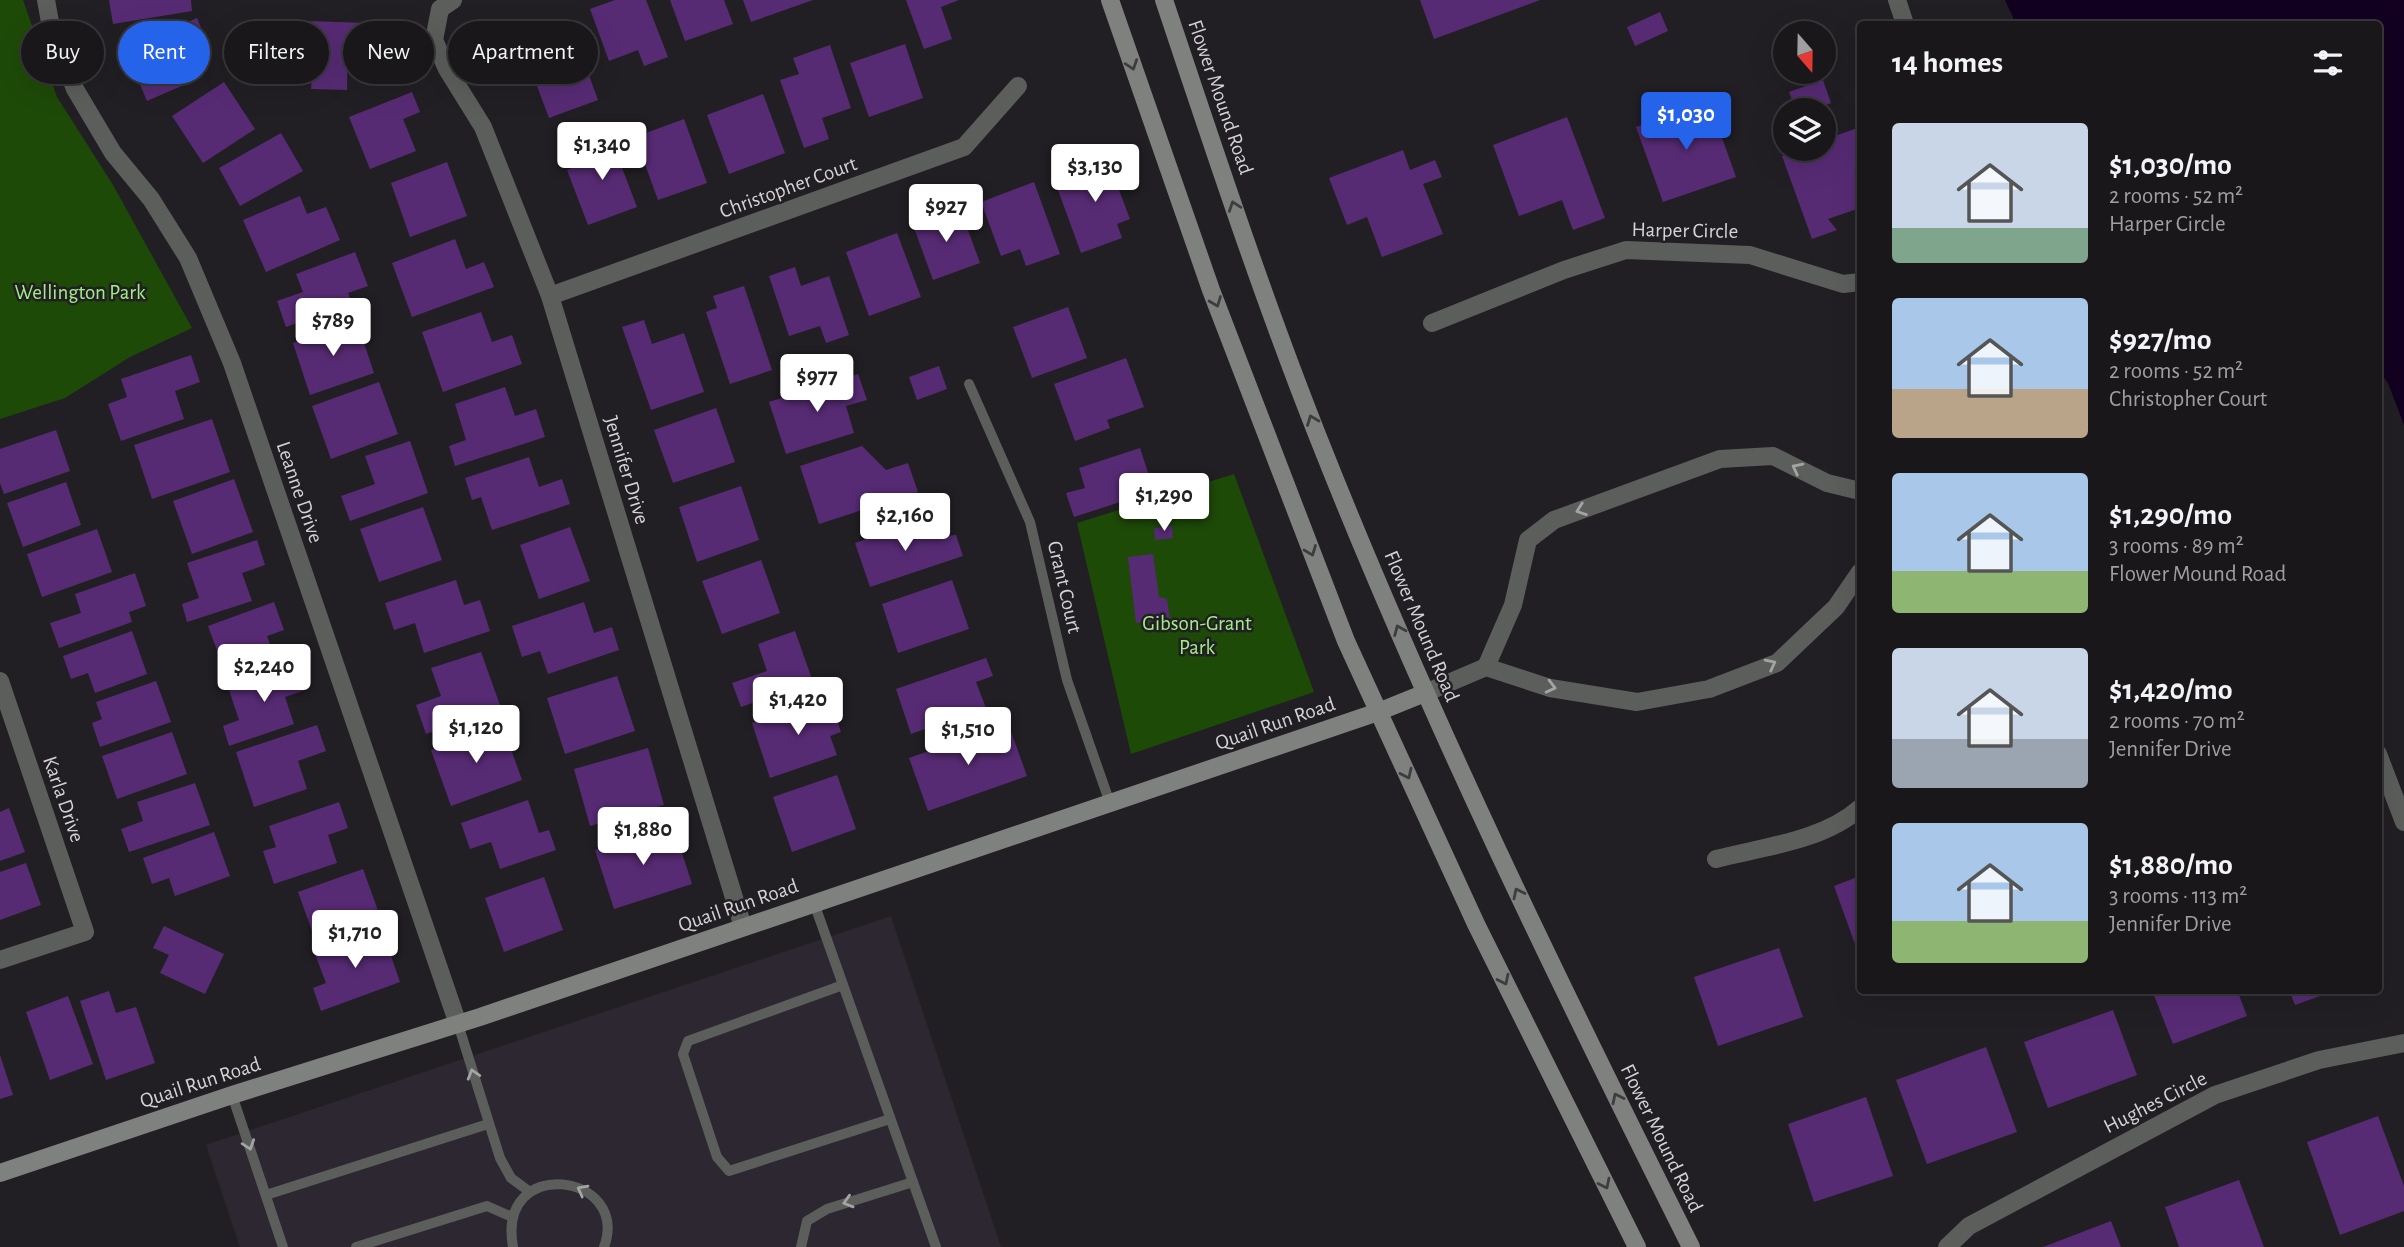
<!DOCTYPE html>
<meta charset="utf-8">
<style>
body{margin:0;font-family:"Alegreya Sans",sans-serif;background:#222023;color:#f1f3f6;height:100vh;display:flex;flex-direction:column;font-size:26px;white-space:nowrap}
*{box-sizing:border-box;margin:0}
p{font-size:23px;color:#9f9fa2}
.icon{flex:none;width:38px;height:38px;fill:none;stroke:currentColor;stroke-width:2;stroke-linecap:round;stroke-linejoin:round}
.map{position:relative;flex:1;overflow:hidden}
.details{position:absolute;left:1857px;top:21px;width:525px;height:973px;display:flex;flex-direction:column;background:#19171a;border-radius:7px;box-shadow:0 7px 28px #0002,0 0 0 2px #373639}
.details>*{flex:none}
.hud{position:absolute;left:21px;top:21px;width:665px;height:63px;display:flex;gap:14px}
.needle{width:46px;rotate:160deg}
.buttons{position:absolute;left:1773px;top:21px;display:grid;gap:14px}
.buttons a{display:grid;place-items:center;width:63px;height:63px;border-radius:50%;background:#19171a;box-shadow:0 7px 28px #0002,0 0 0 2px #373639;font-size:35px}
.price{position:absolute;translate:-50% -60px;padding:0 16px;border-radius:7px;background:#fff;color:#222;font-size:23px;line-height:46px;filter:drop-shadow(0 2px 4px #0008)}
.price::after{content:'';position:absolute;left:50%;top:42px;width:21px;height:16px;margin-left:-10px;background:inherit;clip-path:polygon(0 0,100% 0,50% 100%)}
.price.on{background:#2563eb;color:#fff}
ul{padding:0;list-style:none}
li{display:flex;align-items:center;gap:21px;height:175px;padding:0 35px}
li span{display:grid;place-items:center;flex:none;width:196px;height:140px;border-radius:7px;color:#555}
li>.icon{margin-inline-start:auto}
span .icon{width:84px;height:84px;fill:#fffc;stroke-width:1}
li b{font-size:30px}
h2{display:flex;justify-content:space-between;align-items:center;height:84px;padding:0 35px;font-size:30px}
.pill{padding:0 24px;border-radius:32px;background:#19171a;box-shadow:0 7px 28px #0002,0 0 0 2px #373639;font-size:24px;line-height:63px}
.pill.on{background:#2563eb;color:#fff}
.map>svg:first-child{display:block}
.built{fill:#2d2731}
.green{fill:#1e4a08}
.water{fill:#130021}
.building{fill:#572b74}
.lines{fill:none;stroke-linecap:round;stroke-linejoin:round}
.lane{stroke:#5c5e5c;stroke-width:10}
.street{stroke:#5c5e5c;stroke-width:18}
.secondary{stroke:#7f817e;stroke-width:18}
.oneway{stroke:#3d3c3e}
.oneway2{stroke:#a4a4a5}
.labels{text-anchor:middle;stroke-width:5;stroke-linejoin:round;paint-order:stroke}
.street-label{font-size:21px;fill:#d4d2d5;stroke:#211f23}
.park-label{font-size:21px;fill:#a1ec85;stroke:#211f23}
</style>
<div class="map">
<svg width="2404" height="1247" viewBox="0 0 2404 1247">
<rect width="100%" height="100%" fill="#211f23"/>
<!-- built -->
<path class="built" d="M 891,916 L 1001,1247 L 240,1247 L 206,1145 Z"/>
<!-- green -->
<g class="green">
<path d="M 0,0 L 23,0 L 57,97 L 113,185 L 192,328 L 130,357 L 65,398 L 0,419 Z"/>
<path d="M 1234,474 L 1314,692 L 1131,754 L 1077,523 Z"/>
</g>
<!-- water -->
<path class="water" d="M 2005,0 L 2404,0 L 2404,425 L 2388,383 L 2378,370 L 2378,24 L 2016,24 Z"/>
<!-- building -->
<g class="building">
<path d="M 109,0 L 191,0 L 192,11 L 113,24 Z"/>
<path d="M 615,0 L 646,0 L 668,57 L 644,66 L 638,50 L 609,61 L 590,9 Z"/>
<path d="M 670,0 L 724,0 L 733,24 L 685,41 Z"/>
<path d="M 743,0 L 813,0 L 751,22 Z"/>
<path d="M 906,0 L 959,0 L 941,7 L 952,39 L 924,49 Z"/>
<path d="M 1420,0 L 1540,0 L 1434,39 Z"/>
<path d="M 1660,12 L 1668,31 L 1635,46 L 1627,27 Z"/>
<path d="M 197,18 L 207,42 L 188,49 L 200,78 L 147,101 L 125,49 Z"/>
<path d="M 306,21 L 369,23 L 368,48 L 348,47 L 347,90 L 311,89 L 312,77 L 285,76 L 285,52 L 305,53 Z"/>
<path d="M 541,25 L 549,47 L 575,37 L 598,100 L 549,118 L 517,33 Z"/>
<path d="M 905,44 L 923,98 L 869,117 L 850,63 Z"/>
<path d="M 830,45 L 851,108 L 822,118 L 829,139 L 804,148 L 780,80 L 799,74 L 793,58 Z"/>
<path d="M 1823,80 L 1831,103 L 1811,110 L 1796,110 L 1789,92 Z"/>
<path d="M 224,82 L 255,129 L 203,163 L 172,116 Z"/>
<path d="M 412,92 L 420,112 L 403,119 L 416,151 L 370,169 L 349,117 Z"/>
<path d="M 763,94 L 785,153 L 729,174 L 707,115 Z"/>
<path d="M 1709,101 L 1736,177 L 1663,202 L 1636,127 Z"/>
<path d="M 1567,117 L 1605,218 L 1573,230 L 1562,200 L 1519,216 L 1493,145 Z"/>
<path d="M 684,119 L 707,183 L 658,200 L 635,137 Z"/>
<path d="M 1860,127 L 1860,208 L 1828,219 L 1837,230 L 1812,239 L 1782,156 L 1801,149 L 1824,149 L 1824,140 Z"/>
<path d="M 281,133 L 303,171 L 240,206 L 219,168 Z"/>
<path d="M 609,134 L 637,207 L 588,225 L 567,170 L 590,161 L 583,143 Z"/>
<path d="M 1104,150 L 1130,219 L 1117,224 L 1122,238 L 1081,253 L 1058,190 L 1086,180 L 1078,159 Z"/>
<path d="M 1403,150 L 1410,170 L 1435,160 L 1442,177 L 1423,184 L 1443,234 L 1382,257 L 1367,217 L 1347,225 L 1329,178 Z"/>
<path d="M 447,162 L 467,216 L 410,237 L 391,183 Z"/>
<path d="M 1034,182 L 1060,254 L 1026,266 L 1020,249 L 1001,256 L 981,202 Z"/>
<path d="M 300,196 L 307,214 L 326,207 L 340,240 L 266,272 L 243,220 Z"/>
<path d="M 960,208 L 980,263 L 933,280 L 913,225 Z"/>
<path d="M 897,233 L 921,297 L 869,316 L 846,252 Z"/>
<path d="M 455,239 L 466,269 L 484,262 L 494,287 L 412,317 L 392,263 Z"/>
<path d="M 355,252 L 368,286 L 348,293 L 352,303 L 286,327 L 277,301 L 303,292 L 296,274 Z"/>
<path d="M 795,267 L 801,286 L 829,276 L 849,335 L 826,343 L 820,326 L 789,336 L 769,276 Z"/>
<path d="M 744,286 L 772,370 L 730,384 L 706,312 L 717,308 L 713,296 Z"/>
<path d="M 1068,307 L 1087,358 L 1032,378 L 1013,327 Z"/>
<path d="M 481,312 L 492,342 L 512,335 L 522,364 L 443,392 L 422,332 Z"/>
<path d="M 644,320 L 652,344 L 684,333 L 704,392 L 651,410 L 622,327 Z"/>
<path d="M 357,322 L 374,373 L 310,395 L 293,343 Z"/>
<path d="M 191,355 L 200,382 L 175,391 L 184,419 L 121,441 L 108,404 L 127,397 L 121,379 Z"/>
<path d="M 1126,358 L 1144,407 L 1107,420 L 1110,428 L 1075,441 L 1054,384 Z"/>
<path d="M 939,366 L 947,389 L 917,400 L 909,377 Z"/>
<path d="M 858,374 L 867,400 L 846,406 L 854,433 L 786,454 L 769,402 Z"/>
<path d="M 379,382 L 398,434 L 331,459 L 312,406 Z"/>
<path d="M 505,387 L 515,416 L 536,409 L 545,437 L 455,466 L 449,446 L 466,440 L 455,404 Z"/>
<path d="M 716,408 L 735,462 L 673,483 L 654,430 Z"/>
<path d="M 212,419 L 230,472 L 152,499 L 134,445 Z"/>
<path d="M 56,430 L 70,471 L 4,494 L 0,483 L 0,449 Z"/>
<path d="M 410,441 L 428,493 L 350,521 L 341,496 L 375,484 L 365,456 Z"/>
<path d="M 862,446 L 886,470 L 908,463 L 918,492 L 819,524 L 800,466 Z"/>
<path d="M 1140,448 L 1154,491 L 1074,517 L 1066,493 L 1085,488 L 1079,468 Z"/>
<path d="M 529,457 L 539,487 L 562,479 L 570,504 L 492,530 L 481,497 L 472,500 L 465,478 Z"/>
<path d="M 234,479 L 253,532 L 192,554 L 173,501 Z"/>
<path d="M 66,482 L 81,525 L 23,547 L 7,503 Z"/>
<path d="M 741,486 L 759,540 L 697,562 L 679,507 Z"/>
<path d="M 423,507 L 442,560 L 379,582 L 360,529 Z"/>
<path d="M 922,520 L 928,538 L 956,535 L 963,556 L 870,587 L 855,543 Z"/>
<path d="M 1172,526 L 1173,538 L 1155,540 L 1154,528 Z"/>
<path d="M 570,527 L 590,581 L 539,599 L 520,545 Z"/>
<path d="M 97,529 L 112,572 L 42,597 L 27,554 Z"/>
<path d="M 257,540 L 265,565 L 242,573 L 252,601 L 187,622 L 182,604 L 199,598 L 187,563 Z"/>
<path d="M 1153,554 L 1159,597 L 1167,599 L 1170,619 L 1136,623 L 1128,557 Z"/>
<path d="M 761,560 L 780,613 L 722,634 L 702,581 Z"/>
<path d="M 135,573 L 146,606 L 129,612 L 132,622 L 59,648 L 50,623 L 81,613 L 75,594 Z"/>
<path d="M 456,580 L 464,605 L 480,600 L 490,631 L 424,653 L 415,623 L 394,630 L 385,603 Z"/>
<path d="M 952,580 L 969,629 L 898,653 L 882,604 Z"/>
<path d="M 274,602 L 284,630 L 267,636 L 276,660 L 227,677 L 208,626 Z"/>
<path d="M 584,602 L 594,633 L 612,627 L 619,650 L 548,674 L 540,651 L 522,657 L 512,626 Z"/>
<path d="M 132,631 L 147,674 L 95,693 L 88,673 L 71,679 L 63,656 Z"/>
<path d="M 795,631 L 813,682 L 741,707 L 732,683 L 767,671 L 758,644 Z"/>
<path d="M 481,652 L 501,708 L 426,734 L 416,705 L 441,696 L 431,668 Z"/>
<path d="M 986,658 L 993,676 L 976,682 L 986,708 L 911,734 L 896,689 Z"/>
<path d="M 299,663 L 308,689 L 285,697 L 294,724 L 229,746 L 223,726 L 239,720 L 228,687 Z"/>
<path d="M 617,676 L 635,731 L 565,754 L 547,698 Z"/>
<path d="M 156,681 L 171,722 L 100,747 L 92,723 L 102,719 L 96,702 Z"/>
<path d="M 829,697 L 841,732 L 830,736 L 837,755 L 770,778 L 752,723 Z"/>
<path d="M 1008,723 L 1027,776 L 928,811 L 909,758 Z"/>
<path d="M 502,724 L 522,780 L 451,806 L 431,750 Z"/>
<path d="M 317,725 L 326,751 L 298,761 L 307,789 L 254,807 L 236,752 Z"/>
<path d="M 172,732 L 187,774 L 117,799 L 102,756 Z"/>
<path d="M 648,748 L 664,805 L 590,826 L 574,769 Z"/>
<path d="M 837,775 L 856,829 L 792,852 L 773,797 Z"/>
<path d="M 195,783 L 210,825 L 129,852 L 121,829 L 143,821 L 137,802 Z"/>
<path d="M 528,800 L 539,833 L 549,830 L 556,850 L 500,869 L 491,842 L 470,849 L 461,823 Z"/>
<path d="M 339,802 L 348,828 L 328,835 L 337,863 L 274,884 L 263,851 L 276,847 L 269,826 Z"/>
<path d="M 9,808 L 25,852 L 0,861 L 0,812 Z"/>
<path d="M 673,825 L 692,884 L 614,909 L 595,850 Z"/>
<path d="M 214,832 L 230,876 L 175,896 L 169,878 L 152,884 L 143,858 Z"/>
<path d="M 26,863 L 41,905 L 0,920 L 0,872 Z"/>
<path d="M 363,869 L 381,919 L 316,942 L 298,892 Z"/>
<path d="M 1860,876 L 1860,958 L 1834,886 Z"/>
<path d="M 544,877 L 563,930 L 504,952 L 485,898 Z"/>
<path d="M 164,926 L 224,954 L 205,994 L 160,973 L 169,955 L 153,948 Z"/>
<path d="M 382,930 L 400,982 L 321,1011 L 313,988 L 326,983 L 315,954 Z"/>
<path d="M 1779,948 L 1803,1017 L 1718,1046 L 1694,977 Z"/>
<path d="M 2152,990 L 2237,990 L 2247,1016 L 2173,1044 Z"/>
<path d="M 2289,990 L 2333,990 L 2334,991 L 2295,1005 Z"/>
<path d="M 109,991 L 116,1013 L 136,1007 L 155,1063 L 106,1080 L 80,1001 Z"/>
<path d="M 68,996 L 93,1064 L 50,1080 L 26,1012 Z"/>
<path d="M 2113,1010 L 2137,1075 L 2048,1108 L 2024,1042 Z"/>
<path d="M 1986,1047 L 2017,1132 L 1927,1164 L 1896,1080 Z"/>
<path d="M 0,1055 L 13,1095 L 0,1099 Z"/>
<path d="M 1866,1097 L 1893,1176 L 1814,1202 L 1788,1124 Z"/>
<path d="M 2378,1116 L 2404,1186 L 2404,1211 L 2340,1235 L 2307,1142 Z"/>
<path d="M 2239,1180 L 2264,1247 L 2179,1247 L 2165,1207 Z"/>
<path d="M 2111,1221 L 2121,1247 L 2043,1247 Z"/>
</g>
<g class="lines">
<!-- lane -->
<g class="lane">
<path d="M 969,384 L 1030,522 L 1067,680 L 1110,803"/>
<path d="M 814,903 L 936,1247"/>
<path d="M 843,985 L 688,1041 L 683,1054 L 717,1157 L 729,1171 L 890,1119"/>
<path d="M 458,1024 L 500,1158 L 511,1178 L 530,1192"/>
<path d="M 232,1095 L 283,1247"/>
<path d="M 266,1195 L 488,1124"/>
<path d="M 356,1247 L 487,1206 L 512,1217"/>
<path d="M 513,1247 C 496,1154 631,1173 604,1247"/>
<path d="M 801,1247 L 807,1221 L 827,1209 L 913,1182"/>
</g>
<!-- street -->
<g class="street">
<path d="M 46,0 L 50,22 L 75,89 L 113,153 L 151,199 L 188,258 L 232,363 L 458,1024"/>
<path d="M 453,0 L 440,9 L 434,40 L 447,69 L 483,127 L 550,296 L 743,927"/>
<path d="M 1897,0 L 1905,24"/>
<path d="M 550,296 L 964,147 L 1018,86"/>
<path d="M 1432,323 L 1564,270 L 1626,250 L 1750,255 L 1843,284 L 1860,282"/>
<path d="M 1486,667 L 1513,605 L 1528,540 L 1554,520 L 1720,459 L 1773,456 L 1827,483 L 1860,491"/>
<path d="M 0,681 L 85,932 L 0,960"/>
<path d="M 1425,693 L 1486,667 L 1550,688 L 1637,702 L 1709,689 L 1777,663 L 1836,607 L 1860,572"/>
<path d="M 2378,754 L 2404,822"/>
<path d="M 1716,859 C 1763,847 1823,841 1860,808"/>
<path d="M 1947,1247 L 1969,1226 L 2215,1095 L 2319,1060 L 2404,1043"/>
</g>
<!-- secondary -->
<g class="secondary">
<path d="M 1110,0 L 1211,290 L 1346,641 L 1476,924 L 1637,1247"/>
<path d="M 1164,0 C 1213,146 1261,293 1318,437 C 1427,713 1558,981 1691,1247"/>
<path d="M 0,1173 L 232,1095 L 480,1017 L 1378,712 L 1425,693"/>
</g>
</g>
<!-- one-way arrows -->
<defs><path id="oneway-chevron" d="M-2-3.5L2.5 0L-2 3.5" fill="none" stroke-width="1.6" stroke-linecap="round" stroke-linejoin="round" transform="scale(1.75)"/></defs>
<g class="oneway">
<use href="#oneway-chevron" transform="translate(1132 65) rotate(71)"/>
<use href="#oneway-chevron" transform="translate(1234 206) rotate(-109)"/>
<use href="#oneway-chevron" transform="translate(1216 302) rotate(69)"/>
<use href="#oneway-chevron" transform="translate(1312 420) rotate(-111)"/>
<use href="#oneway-chevron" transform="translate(1311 551) rotate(69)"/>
<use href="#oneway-chevron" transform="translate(1399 630) rotate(-113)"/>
<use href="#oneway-chevron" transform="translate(1407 774) rotate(65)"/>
<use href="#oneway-chevron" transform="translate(1518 893) rotate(-116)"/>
<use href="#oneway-chevron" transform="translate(1504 980) rotate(64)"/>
<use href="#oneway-chevron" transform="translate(1617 1098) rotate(-116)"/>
<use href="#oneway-chevron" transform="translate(1605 1184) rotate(64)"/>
</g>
<g class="oneway2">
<use href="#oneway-chevron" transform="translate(1797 468) rotate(-153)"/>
<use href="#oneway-chevron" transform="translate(1581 510) rotate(160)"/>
<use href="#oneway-chevron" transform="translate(1771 664) rotate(-27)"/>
<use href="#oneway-chevron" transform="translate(1551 687) rotate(14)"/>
<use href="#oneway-chevron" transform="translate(473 1074) rotate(-107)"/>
<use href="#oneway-chevron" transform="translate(249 1145) rotate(71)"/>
<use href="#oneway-chevron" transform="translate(582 1190) rotate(-152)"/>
<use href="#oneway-chevron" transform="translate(848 1202) rotate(163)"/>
</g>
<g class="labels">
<!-- street labels -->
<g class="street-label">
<text transform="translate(1221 97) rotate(71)" y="7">Flower Mound Road</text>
<text transform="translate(788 187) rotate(-20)" y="7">Christopher Court</text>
<text transform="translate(1685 230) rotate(1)" y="7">Harper Circle</text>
<text transform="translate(627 470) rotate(73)" y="7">Jennifer Drive</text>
<text transform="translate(300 492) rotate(71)" y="7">Leanne Drive</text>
<text transform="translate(1065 587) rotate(77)" y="7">Grant Court</text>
<text transform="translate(1422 626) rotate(67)" y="7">Flower Mound Road</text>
<text transform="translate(1275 723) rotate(-19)" y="7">Quail Run Road</text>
<text transform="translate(64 799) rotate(71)" y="7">Karla Drive</text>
<text transform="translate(738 905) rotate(-19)" y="7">Quail Run Road</text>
<text transform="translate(200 1082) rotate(-18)" y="7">Quail Run Road</text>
<text transform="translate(2155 1102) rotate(-27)" y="7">Hughes Circle</text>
<text transform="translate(1662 1138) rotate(64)" y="7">Flower Mound Road</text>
</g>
<!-- park labels -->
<g class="park-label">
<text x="80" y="299">Wellington Park</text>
<text x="1197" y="630">Gibson-Grant<tspan x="1197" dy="24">Park</tspan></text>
</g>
</g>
</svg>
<div class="buttons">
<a><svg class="needle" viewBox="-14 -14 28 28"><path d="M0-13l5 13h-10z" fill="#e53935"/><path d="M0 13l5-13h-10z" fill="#9f9fa2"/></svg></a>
<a><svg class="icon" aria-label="layers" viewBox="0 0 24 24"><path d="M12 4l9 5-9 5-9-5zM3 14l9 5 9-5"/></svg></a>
</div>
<b class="price on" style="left:1686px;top:152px">$1,030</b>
<b class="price" style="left:602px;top:182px">$1,340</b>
<b class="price" style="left:1095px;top:204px">$3,130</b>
<b class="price" style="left:946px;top:244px">$927</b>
<b class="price" style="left:333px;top:358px">$789</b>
<b class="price" style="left:817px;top:414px">$977</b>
<b class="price" style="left:1164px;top:533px">$1,290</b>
<b class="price" style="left:905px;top:553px">$2,160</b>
<b class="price" style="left:264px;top:704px">$2,240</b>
<b class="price" style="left:798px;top:737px">$1,420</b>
<b class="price" style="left:476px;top:765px">$1,120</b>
<b class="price" style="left:968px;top:767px">$1,510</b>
<b class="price" style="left:643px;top:867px">$1,880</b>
<b class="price" style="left:355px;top:970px">$1,710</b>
<div class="hud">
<a class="pill">Buy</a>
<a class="pill on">Rent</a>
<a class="pill">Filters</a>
<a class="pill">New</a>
<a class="pill">Apartment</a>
</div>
<section class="details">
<h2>14 homes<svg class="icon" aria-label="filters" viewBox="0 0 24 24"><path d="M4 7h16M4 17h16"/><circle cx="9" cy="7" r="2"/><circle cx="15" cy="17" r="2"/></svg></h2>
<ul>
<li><span style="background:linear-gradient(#c9d6e8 75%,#7fa58c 0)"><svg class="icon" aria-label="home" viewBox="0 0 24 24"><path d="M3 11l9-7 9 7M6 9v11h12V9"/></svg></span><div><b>$1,030/mo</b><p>2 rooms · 52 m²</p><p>Harper Circle</p></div></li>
<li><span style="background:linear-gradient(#a9c7e8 65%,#b9a48a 0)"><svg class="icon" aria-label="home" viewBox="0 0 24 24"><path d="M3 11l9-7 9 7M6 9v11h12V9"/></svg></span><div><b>$927/mo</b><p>2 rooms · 52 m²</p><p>Christopher Court</p></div></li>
<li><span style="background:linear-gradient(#a9c7e8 70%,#8fb573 0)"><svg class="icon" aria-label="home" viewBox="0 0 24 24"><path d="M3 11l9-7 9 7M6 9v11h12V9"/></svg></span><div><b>$1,290/mo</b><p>3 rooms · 89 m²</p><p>Flower Mound Road</p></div></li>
<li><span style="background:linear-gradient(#c9d6e8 65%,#9aa5b1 0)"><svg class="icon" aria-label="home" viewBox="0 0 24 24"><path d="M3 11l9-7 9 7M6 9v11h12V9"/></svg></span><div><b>$1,420/mo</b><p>2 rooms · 70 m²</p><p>Jennifer Drive</p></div></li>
<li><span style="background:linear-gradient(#a9c7e8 70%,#8fb573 0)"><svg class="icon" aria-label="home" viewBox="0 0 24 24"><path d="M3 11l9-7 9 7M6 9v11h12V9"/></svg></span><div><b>$1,880/mo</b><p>3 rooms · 113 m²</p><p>Jennifer Drive</p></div></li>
</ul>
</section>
</div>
